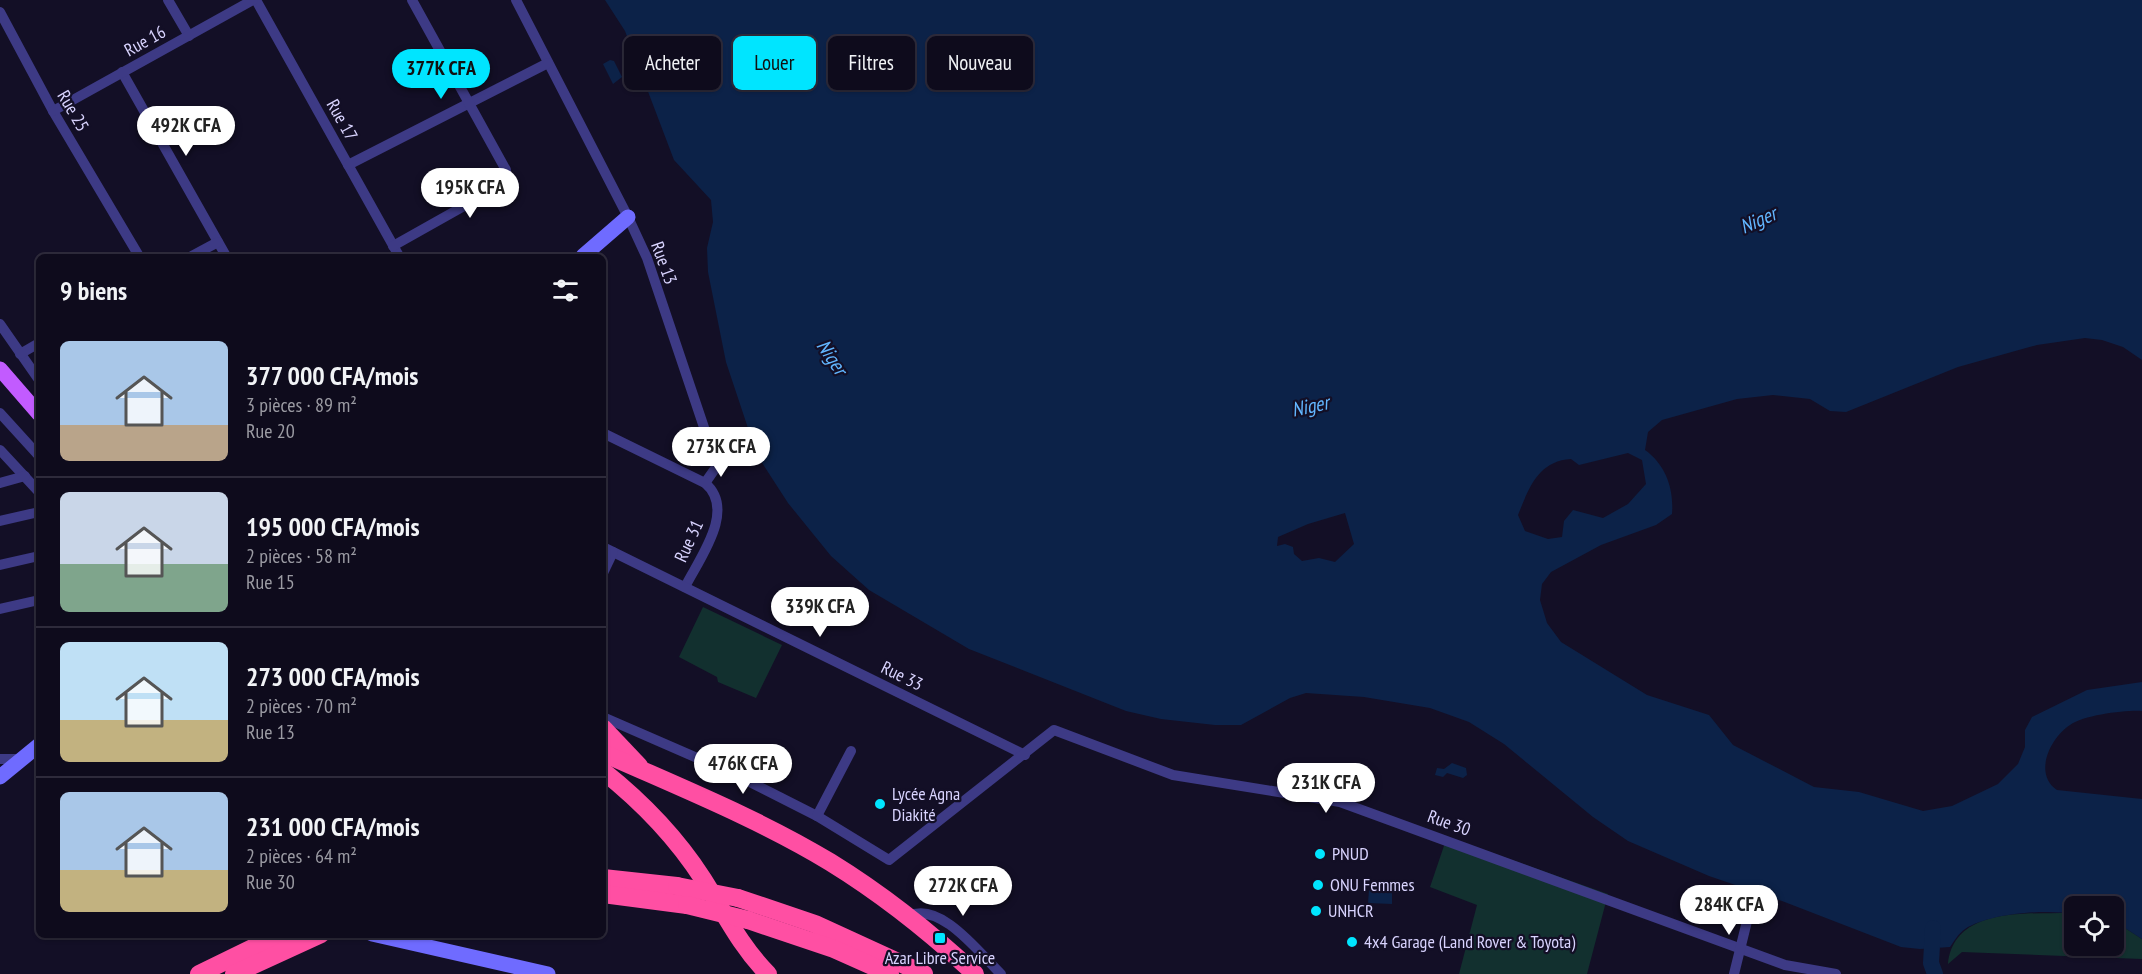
<!DOCTYPE html>
<html lang="fr">
<meta charset="utf-8">
<style>
body{margin:0;font-family:"PT Sans Narrow",sans-serif;background:#171425;color:#f1f3f6;height:100vh;display:flex;flex-direction:column;font-size:22px;white-space:nowrap}
*{box-sizing:border-box;margin:0}
p{font-size:20px;color:#9b9ba3}
.icon{flex:none;width:33px;height:33px;fill:none;stroke:currentColor;stroke-width:2;stroke-linecap:round;stroke-linejoin:round}
.map{position:relative;flex:1;overflow:hidden}
.drawer{position:absolute;left:36px;top:254px;width:570px;height:684px;display:flex;flex-direction:column;background:#0e0b1c;border-radius:9px;box-shadow:0 2px 4px #0004,0 0 0 2px #2e2b3b}
.drawer>*{flex:none}
.top-card{position:absolute;left:624px;top:36px;width:570px;height:54px;display:flex;gap:12px}
.controls{position:absolute;left:2064px;top:896px;display:grid;gap:12px}
.controls a{display:grid;place-items:center;width:60px;height:60px;border-radius:9px;background:#0e0b1c;box-shadow:0 2px 4px #0004,0 0 0 2px #2e2b3b;font-size:30px}
.price{position:absolute;translate:-50% -51px;padding:0 14px;border-radius:21px;background:#fff;color:#222;font-size:20px;line-height:39px;filter:drop-shadow(0 2px 3px #0008)}
.price::after{content:'';position:absolute;left:50%;top:36px;width:18px;height:14px;margin-left:-9px;background:inherit;clip-path:polygon(0 0,100% 0,50% 100%)}
.price.active{background:#00e5ff;color:#111}
ul{padding:0;list-style:none}
li{display:flex;align-items:center;gap:18px;height:150px;padding:0 24px}
li+li{border-top:2px solid #2e2b3b}
li span{display:grid;place-items:center;flex:none;width:168px;height:120px;border-radius:9px;color:#555}
li>.icon{margin-inline-start:auto}
span .icon{width:72px;height:72px;fill:#fffc;stroke-width:1}
li b{font-size:26px}
h2{display:flex;justify-content:space-between;align-items:center;height:72px;padding:0 24px;font-size:26px}
.chip{padding:0 21px;border-radius:9px;background:#0e0b1c;box-shadow:0 2px 4px #0004,0 0 0 2px #2e2b3b;font-size:21px;line-height:54px}
.chip.active{background:#00e5ff;color:#111}
.map>svg:first-child{display:block}
.green{fill:#12302f}
.water{fill:#0c2248;fill-rule:evenodd}
.lines{fill:none;stroke-linecap:round;stroke-linejoin:round}
.river{stroke:#0c2248;stroke-width:16}
.street{stroke:#3d3a85;stroke-width:10}
.secondary{stroke:#6f6bff;stroke-width:15}
.primary{stroke:#c25bff;stroke-width:15}
.highway{stroke:#ff4fa3;stroke-width:18}
.highway-bridge{stroke:#ff4fa3;stroke-width:18}
.poi-dot{fill:#00e5ff;stroke:#130f26;stroke-width:2}
.labels{text-anchor:middle;stroke-width:4.5;stroke-linejoin:round;paint-order:stroke}
.street-label{font-size:18px;fill:#d9d4ff;stroke:#130f26}
.poi-label{font-size:18px;fill:#d9d4ff;stroke:#130f26;text-anchor:start}
.water-label{font-size:20px;font-style:italic;fill:#62b6ff;stroke:#130f26}
</style>
<div class="map">
<svg width="2142" height="974" viewBox="0 0 2142 974">
<rect width="100%" height="100%" fill="#130f26"/>
<!-- green -->
<g class="green">
<path d="M 703,607 L 782,645 L 756,698 L 718,682 L 717,677 L 679,657 Z"/>
<path d="M 1447,837 L 1608,894 L 1587,974 L 1459,974 L 1477,905 L 1430,887 Z"/>
<path d="M 2069,913 L 2074,914 L 2074,945 L 2114,945 L 2114,921 L 2142,939 L 2142,959 L 1962,952 L 1948,964 C 1954,907 2026,914 2069,913 Z"/>
</g>
<!-- water -->
<g class="water">
<path d="M 605,0 L 2142,0 L 2142,360 L 2123,347 L 2102,340 L 2085,338 L 2037,345 L 1958,367 L 1846,412 L 1830,411 L 1810,399 L 1773,395 L 1737,399 L 1662,420 L 1648,432 L 1645,450 C 1666,465 1674,489 1672,514 L 1656,525 L 1601,545 L 1551,572 L 1542,584 L 1540,600 L 1547,623 L 1561,642 L 1647,695 L 1709,715 L 1733,745 L 1814,787 L 1859,792 L 1923,811 L 1952,806 L 1998,784 L 2018,764 L 2025,747 L 2025,730 L 2032,717 L 2087,690 L 2142,682 L 2142,711 C 2125,710 2084,715 2070,725 C 2050,738 2033,774 2057,790 L 2142,799 L 2142,939 L 2114,921 L 2114,906 L 2074,906 L 2074,914 C 2045,909 1990,913 1965,929 C 1959,933 1954,941 1950,947 L 1920,949 L 1901,947 L 1782,901 L 1709,876 L 1628,841 L 1593,817 L 1504,744 L 1469,722 L 1430,708 L 1364,697 L 1306,693 L 1290,698 L 1241,725 L 1215,725 L 1161,719 L 1126,711 L 969,649 L 869,590 L 831,556 L 788,503 L 757,455 L 726,362 L 708,272 L 707,248 L 713,222 L 711,200 L 674,160 L 625,31 ZM 1628,453 L 1642,460 L 1646,484 L 1628,504 L 1603,518 L 1573,510 L 1564,521 L 1562,537 L 1548,539 L 1525,531 L 1518,515 C 1529,488 1538,461 1571,459 L 1579,465 ZM 1345,513 L 1354,544 L 1335,562 L 1319,558 L 1302,561 L 1294,554 L 1293,547 L 1285,544 L 1277,546 L 1278,537 L 1308,524 Z"/>
<path d="M 610,60 L 614,61 L 622,77 L 613,84 L 603,64 Z"/>
<path d="M 1452,763 L 1466,768 L 1467,775 L 1463,778 L 1447,773 L 1443,777 L 1435,775 L 1437,768 L 1444,769 Z"/>
<path d="M 1369,890 L 1392,892 L 1392,904 L 1368,903 Z"/>
</g>
<g class="lines">
<!-- river -->
<path class="river" d="M 1933,928 L 1931,963 L 1935,974"/>
<!-- street -->
<g class="street">
<path d="M 168,0 L 189,36"/>
<path d="M 256,0 L 399,256"/>
<path d="M 516,0 L 628,217 L 647,258 L 717,466 L 705,483"/>
<path d="M 0,12 L 53,111 L 139,256"/>
<path d="M 122,72 L 226,256"/>
<path d="M 53,111 L 253,0"/>
<path d="M 348,165 L 548,63"/>
<path d="M 393,246 L 505,183 L 506,170 L 412,0"/>
<path d="M 192,256 L 218,242"/>
<path d="M 0,324 L 39,380"/>
<path d="M 20,354 L 39,343"/>
<path d="M 0,413 L 39,456"/>
<path d="M 603,433 L 705,483 C 737,510 699,559 685,587"/>
<path d="M 0,450 L 39,492"/>
<path d="M 0,483 L 25,476"/>
<path d="M 0,521 L 39,512"/>
<path d="M 603,547 L 1025,755"/>
<path d="M 0,565 L 39,556"/>
<path d="M 603,573 L 613,552"/>
<path d="M 0,609 L 39,600"/>
<path d="M 603,717 L 734,774 L 817,816 L 889,860 L 1054,730 L 1173,775 L 1340,802 L 1785,965 L 1836,974"/>
<path d="M 0,759 L 24,759"/>
<path d="M 817,816 L 851,751"/>
<path d="M 909,916 C 941,901 980,954 1001,974"/>
<path d="M 1734,974 L 1751,905"/>
</g>
<!-- secondary -->
<g class="secondary">
<path d="M 583,256 L 628,217"/>
<path d="M 0,777 L 39,745"/>
<path d="M 372,934 L 548,974"/>
</g>
<!-- primary -->
<path class="primary" d="M 0,369 L 39,414"/>
<!-- highway -->
<g class="highway">
<path d="M 603,728 L 639,766"/>
<path d="M 603,753 C 679,787 759,819 830,862 C 882,894 930,932 975,974"/>
<path d="M 603,771 C 642,802 676,837 703,879 C 724,912 740,946 768,974"/>
<path d="M 603,878 L 677,886"/>
<path d="M 603,894 L 687,905"/>
<path d="M 738,898 L 815,924 L 924,974"/>
<path d="M 748,920 L 834,949 L 890,974"/>
<path d="M 199,974 L 281,934"/>
<path d="M 234,974 L 321,934"/>
</g>
<!-- highway-bridge -->
<g class="highway-bridge">
<path d="M 677,886 L 738,898"/>
<path d="M 687,905 L 748,920"/>
</g>
</g>
<!-- markers -->
<g class="poi-dot">
<circle cx="880" cy="804" r="6"/>
<circle cx="1320" cy="854" r="6"/>
<circle cx="1318" cy="885" r="6"/>
<circle cx="1316" cy="911" r="6"/>
<rect x="934" y="932" width="12" height="12" rx="3"/>
<circle cx="1352" cy="942" r="6"/>
</g>
<g class="labels">
<!-- street labels -->
<g class="street-label">
<text transform="translate(145 41) rotate(-29)" y="6">Rue 16</text>
<text transform="translate(73 111) rotate(60)" y="6">Rue 25</text>
<text transform="translate(342 120) rotate(61)" y="6">Rue 17</text>
<text transform="translate(664 263) rotate(70)" y="6">Rue 13</text>
<text transform="translate(689 541) rotate(-65)" y="6">Rue 31</text>
<text transform="translate(902 676) rotate(26)" y="6">Rue 33</text>
<text transform="translate(1449 823) rotate(20)" y="6">Rue 30</text>
</g>
<!-- poi labels -->
<g class="poi-label">
<text x="892" y="800">Lycée Agna<tspan x="892" dy="21">Diakité</tspan></text>
<text x="1332" y="860">PNUD</text>
<text x="1330" y="891">ONU Femmes</text>
<text x="1328" y="917">UNHCR</text>
<text x="1364" y="948">4x4 Garage (Land Rover &amp; Toyota)</text>
<text x="940" y="964" text-anchor="middle">Azar Libre Service</text>
</g>
<!-- water labels -->
<g class="water-label">
<text transform="translate(1758 220) rotate(-24)" y="7">Niger</text>
<text transform="translate(832 357) rotate(56)" y="7">Niger</text>
<text transform="translate(1310 406) rotate(-12)" y="7">Niger</text>
</g>
</g>
</svg>
<div class="controls">
<a><svg class="icon" aria-label="locate" viewBox="0 0 24 24"><circle cx="12" cy="12" r="6"/><path d="M12 2v4M12 18v4M2 12h4M18 12h4"/></svg></a>
</div>
<b class="price active" style="left:441px;top:100px">377K CFA</b>
<b class="price" style="left:186px;top:157px">492K CFA</b>
<b class="price" style="left:470px;top:219px">195K CFA</b>
<b class="price" style="left:721px;top:478px">273K CFA</b>
<b class="price" style="left:820px;top:638px">339K CFA</b>
<b class="price" style="left:743px;top:795px">476K CFA</b>
<b class="price" style="left:1326px;top:814px">231K CFA</b>
<b class="price" style="left:963px;top:917px">272K CFA</b>
<b class="price" style="left:1729px;top:936px">284K CFA</b>
<div class="top-card">
<a class="chip">Acheter</a>
<a class="chip active">Louer</a>
<a class="chip">Filtres</a>
<a class="chip">Nouveau</a>
</div>
<section class="drawer">
<h2>9 biens<svg class="icon" aria-label="filters" viewBox="0 0 24 24"><path d="M4 7h16M4 17h16"/><circle cx="9" cy="7" r="2"/><circle cx="15" cy="17" r="2"/></svg></h2>
<ul>
<li><span style="background:linear-gradient(#a9c7e8 70%,#b9a48a 0)"><svg class="icon" aria-label="home" viewBox="0 0 24 24"><path d="M3 11l9-7 9 7M6 9v11h12V9"/></svg></span><div><b>377 000 CFA/mois</b><p>3 pièces · 89 m²</p><p>Rue 20</p></div></li>
<li><span style="background:linear-gradient(#c9d6e8 60%,#7fa58c 0)"><svg class="icon" aria-label="home" viewBox="0 0 24 24"><path d="M3 11l9-7 9 7M6 9v11h12V9"/></svg></span><div><b>195 000 CFA/mois</b><p>2 pièces · 58 m²</p><p>Rue 15</p></div></li>
<li><span style="background:linear-gradient(#bfe0f5 65%,#c2b280 0)"><svg class="icon" aria-label="home" viewBox="0 0 24 24"><path d="M3 11l9-7 9 7M6 9v11h12V9"/></svg></span><div><b>273 000 CFA/mois</b><p>2 pièces · 70 m²</p><p>Rue 13</p></div></li>
<li><span style="background:linear-gradient(#a9c7e8 65%,#c2b280 0)"><svg class="icon" aria-label="home" viewBox="0 0 24 24"><path d="M3 11l9-7 9 7M6 9v11h12V9"/></svg></span><div><b>231 000 CFA/mois</b><p>2 pièces · 64 m²</p><p>Rue 30</p></div></li>
</ul>
</section>
</div>
